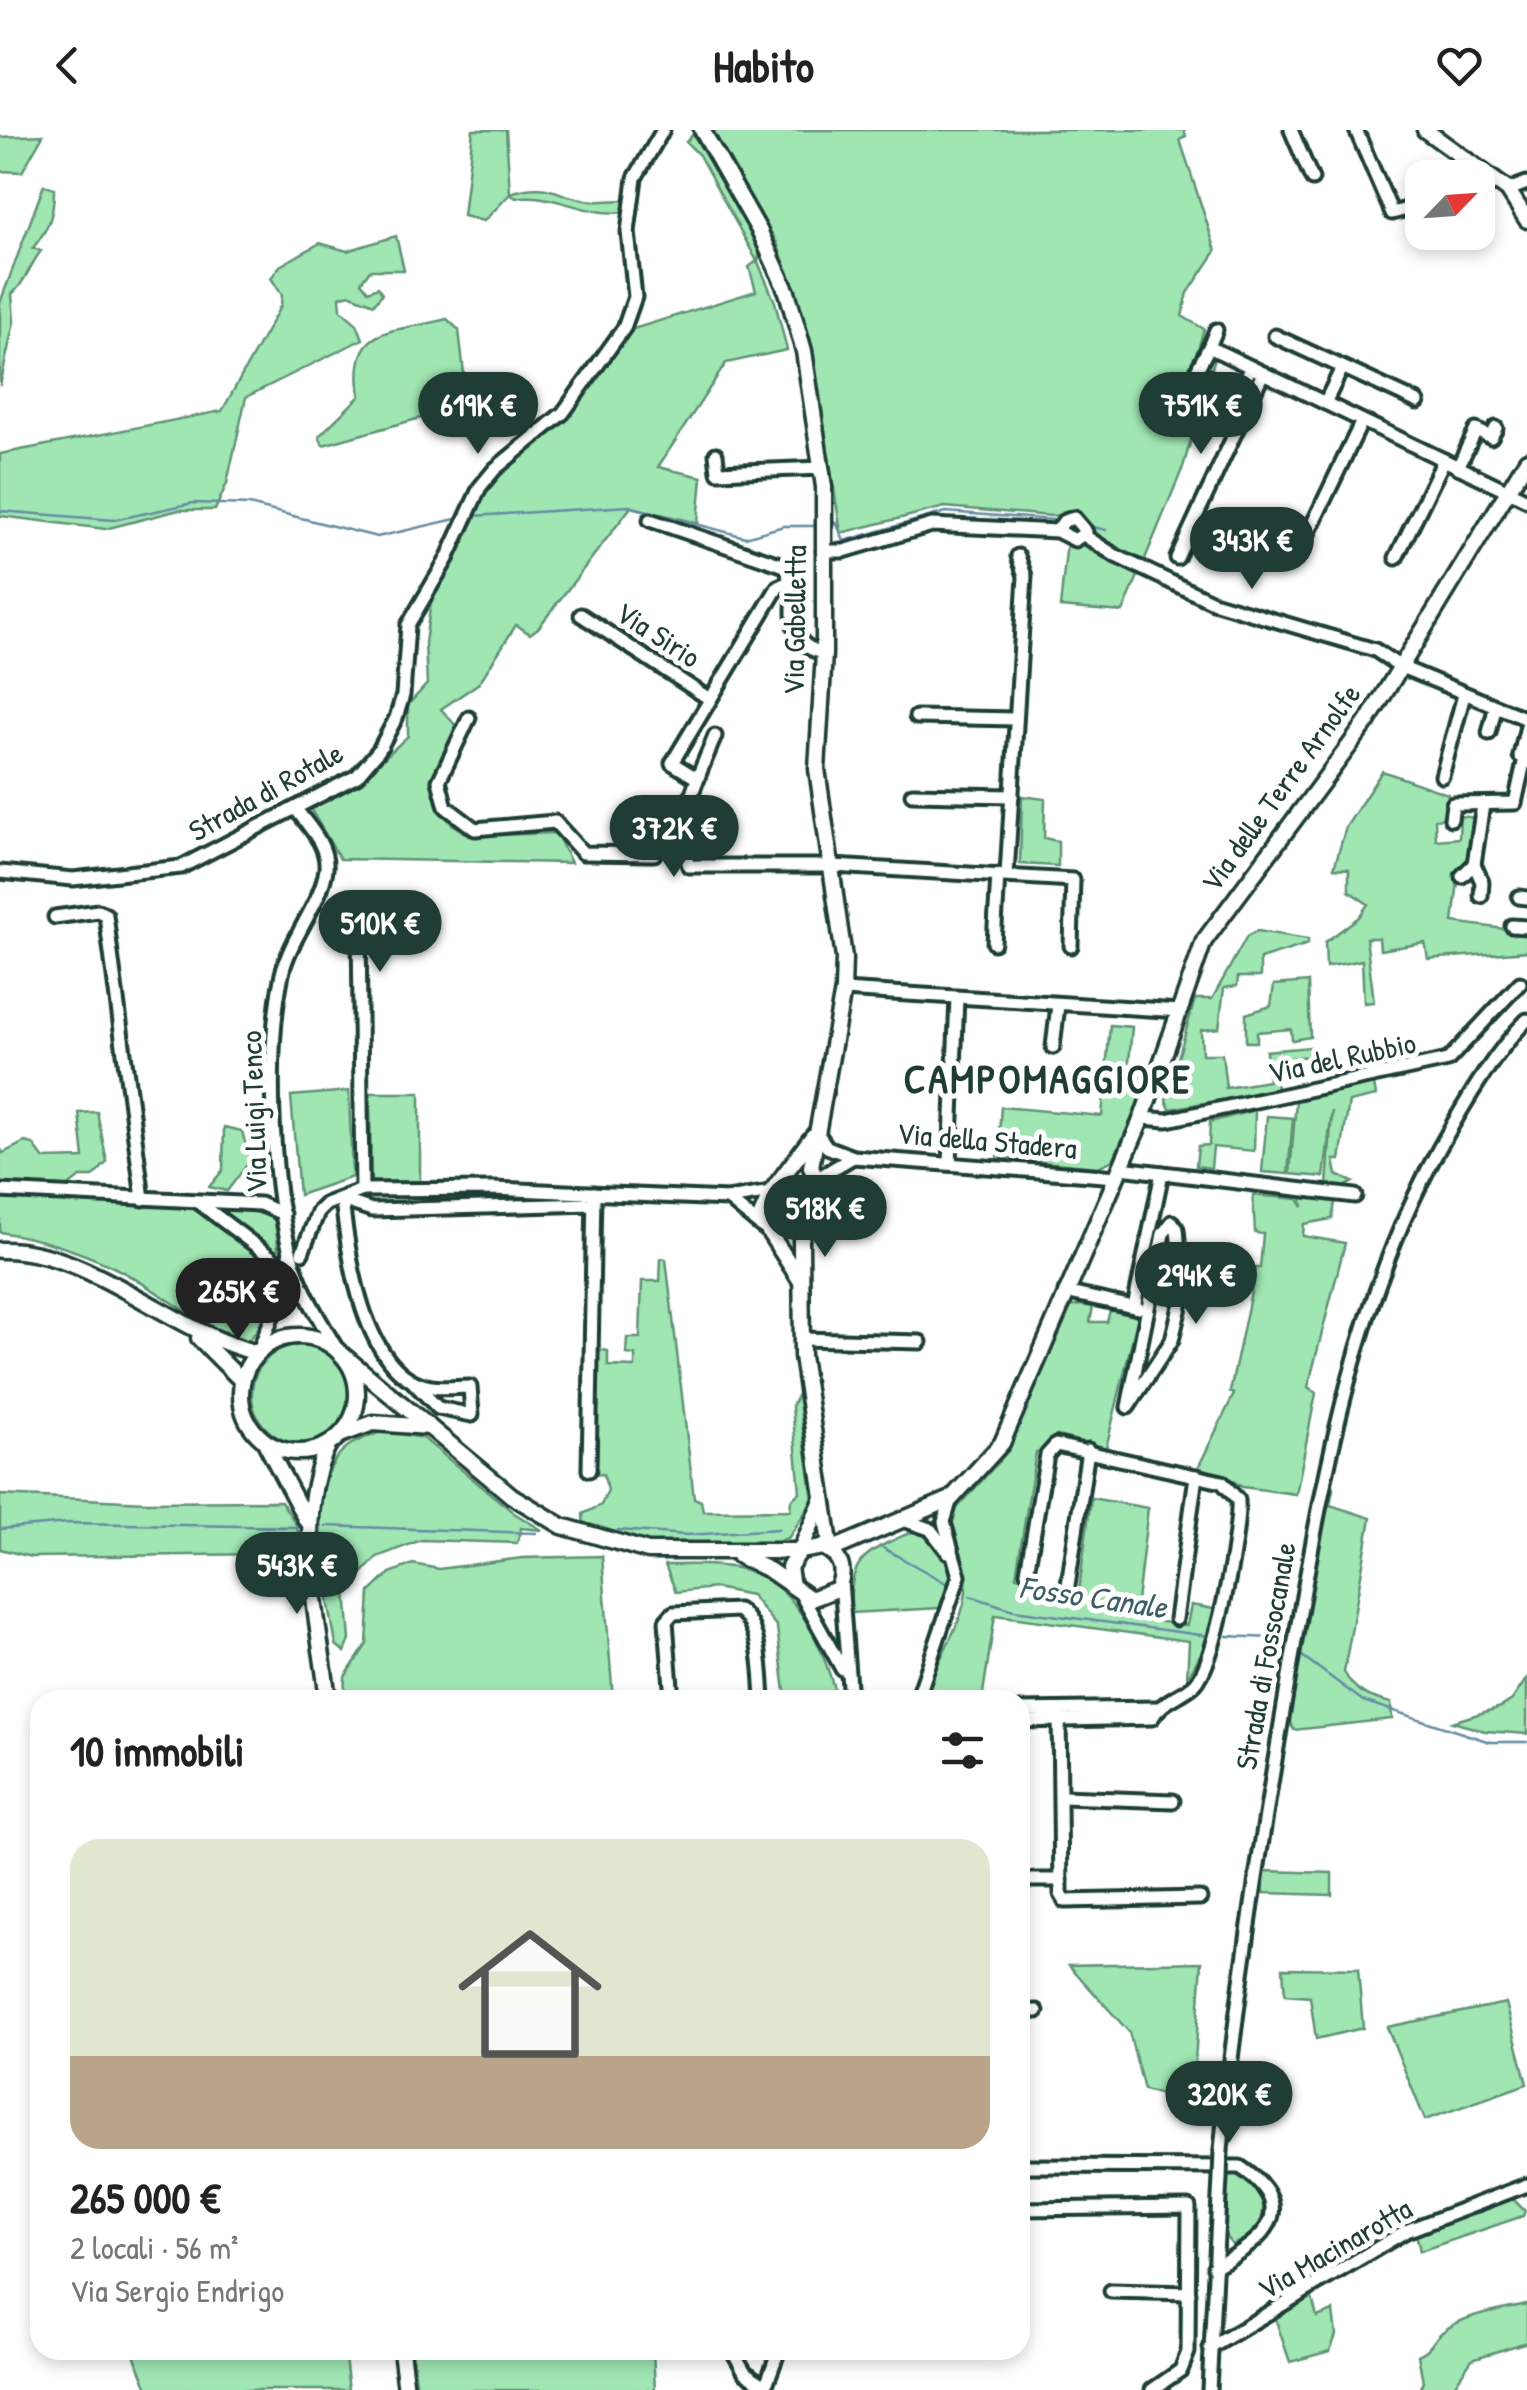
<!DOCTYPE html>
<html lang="it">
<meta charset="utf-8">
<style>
body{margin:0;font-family:"Patrick Hand",sans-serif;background:#f6f6f6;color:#222;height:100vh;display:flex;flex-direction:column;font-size:38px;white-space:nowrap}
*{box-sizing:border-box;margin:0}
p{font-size:32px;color:#767676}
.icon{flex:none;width:55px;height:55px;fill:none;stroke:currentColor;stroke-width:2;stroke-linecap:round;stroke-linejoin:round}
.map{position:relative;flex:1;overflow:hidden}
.panel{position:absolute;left:30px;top:1560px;width:1000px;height:670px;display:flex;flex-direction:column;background:#fff;border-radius:30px;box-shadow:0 5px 15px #0003}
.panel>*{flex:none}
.needle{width:65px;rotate:65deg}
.fabs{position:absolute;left:1405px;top:30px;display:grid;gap:20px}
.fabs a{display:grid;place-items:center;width:90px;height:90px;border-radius:20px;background:#fff;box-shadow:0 5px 15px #0003;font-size:50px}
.price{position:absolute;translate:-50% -85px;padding:0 22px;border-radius:35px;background:#1f3d34;color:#fff;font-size:32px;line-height:65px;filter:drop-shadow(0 2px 5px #0008)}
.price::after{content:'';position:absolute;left:50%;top:60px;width:30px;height:22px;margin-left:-15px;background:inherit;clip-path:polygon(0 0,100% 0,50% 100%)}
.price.selected{background:#222;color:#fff}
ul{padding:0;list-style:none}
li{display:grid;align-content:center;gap:20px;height:530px;padding:0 40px}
li span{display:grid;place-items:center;height:310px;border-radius:30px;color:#555}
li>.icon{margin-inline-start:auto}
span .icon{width:180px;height:180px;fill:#fffc;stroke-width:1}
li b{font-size:42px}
h2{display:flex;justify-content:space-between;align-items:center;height:120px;padding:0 40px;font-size:42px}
header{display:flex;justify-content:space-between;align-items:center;height:130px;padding:0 40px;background:#fff;font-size:45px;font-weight:700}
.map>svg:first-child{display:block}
.green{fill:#a0e6b3;stroke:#609274;stroke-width:2.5}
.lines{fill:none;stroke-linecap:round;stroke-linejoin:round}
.stream{stroke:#658ca3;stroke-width:2.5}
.minor-casing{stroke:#1f3d34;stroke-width:19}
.tertiary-casing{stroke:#1f3d34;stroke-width:21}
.minor{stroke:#fff;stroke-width:11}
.tertiary{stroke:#fff;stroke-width:14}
.minor-bridge-casing{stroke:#1f3d34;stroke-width:19;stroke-linecap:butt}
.minor-bridge{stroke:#fff;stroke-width:11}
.labels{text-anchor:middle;stroke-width:10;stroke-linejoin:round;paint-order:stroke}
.street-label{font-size:30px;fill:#1f3d34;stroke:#fff}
.water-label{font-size:32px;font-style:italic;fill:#3c5e62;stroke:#fff}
.district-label{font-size:40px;font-weight:bold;letter-spacing:2.5px;fill:#1f3d34;stroke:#fff}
</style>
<header><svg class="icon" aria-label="back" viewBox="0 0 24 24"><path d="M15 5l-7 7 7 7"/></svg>Habito<svg class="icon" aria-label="heart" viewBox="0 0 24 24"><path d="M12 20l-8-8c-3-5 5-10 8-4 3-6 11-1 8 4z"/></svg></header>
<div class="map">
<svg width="1527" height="2260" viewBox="0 0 1527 2260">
<rect width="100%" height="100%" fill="#fff"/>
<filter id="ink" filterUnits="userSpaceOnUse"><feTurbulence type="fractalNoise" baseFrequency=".01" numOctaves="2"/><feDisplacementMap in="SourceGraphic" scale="20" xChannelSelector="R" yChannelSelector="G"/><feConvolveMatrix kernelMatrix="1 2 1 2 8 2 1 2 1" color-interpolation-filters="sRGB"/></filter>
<g filter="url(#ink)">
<!-- green -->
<g class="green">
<path d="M 473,0 L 506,0 L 510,63 C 549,50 557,67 591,71 C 602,72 615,70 625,70 L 625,82 C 584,87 552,61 516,68 L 510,64 L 484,91 L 463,86 Z"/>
<path d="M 712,0 L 1184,0 L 1186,6 L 1180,10 L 1216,121 L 1188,163 L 1182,186 L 1204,199 L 1192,239 L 1217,221 L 1183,337 L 1123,482 L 1060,477 L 1067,412 L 1085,413 L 1092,405 L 1080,382 L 1051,386 L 945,377 L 841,403 L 810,208 L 777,113 Z"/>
<path d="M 693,4 L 755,109 L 760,121 L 758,132 L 775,172 L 787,220 L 726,233 L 658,337 L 702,347 L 698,393 L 631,377 L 538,498 L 530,504 L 516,495 L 479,553 L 441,579 L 457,597 L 433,654 L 438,677 L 452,694 L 469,706 L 556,703 L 571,733 L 340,729 L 311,680 L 368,643 L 408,606 L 408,575 L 427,554 L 425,513 L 431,471 L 420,456 L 457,415 L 474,391 L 481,369 L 512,330 L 584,267 L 633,199 L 756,161 L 749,137 L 757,131 L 699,25 L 686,12 Z"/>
<path d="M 43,5 L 22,42 L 0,41 L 0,7 Z"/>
<path d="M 44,55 L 54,59 C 54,85 49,98 33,118 L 41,121 C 29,136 26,152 12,164 L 14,192 L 0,256 L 0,173 Z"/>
<path d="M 396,106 L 404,140 L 370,140 L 361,152 L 368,161 L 378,157 L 382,164 L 374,174 L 349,164 L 340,167 L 341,180 L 357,194 L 363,209 L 246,267 L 227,353 L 215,380 L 179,380 L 105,399 L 0,386 L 0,324 L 222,281 L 281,175 L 282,165 L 271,148 L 280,136 L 320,113 L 347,121 Z"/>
<path d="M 447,189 L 459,200 L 466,261 L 464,276 L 323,315 L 319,306 L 360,266 C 349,193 391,204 447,189 Z"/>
<path d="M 1382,641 L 1448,664 L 1444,688 L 1435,689 L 1436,710 L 1459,708 L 1460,686 L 1477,688 L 1468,733 L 1459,743 L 1453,792 L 1527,802 L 1527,821 L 1428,829 L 1425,813 L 1380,820 L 1379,808 L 1366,808 L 1374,872 L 1364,873 L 1362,830 L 1326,837 L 1325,812 L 1359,787 L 1368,774 L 1349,761 L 1349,739 L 1334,738 L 1346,697 Z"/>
<path d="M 1022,666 L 1045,669 L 1044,708 L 1058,711 L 1058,736 L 1020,734 Z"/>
<path d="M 1257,801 L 1308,809 L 1308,814 L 1260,829 L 1260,847 L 1238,847 L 1237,856 L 1224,858 L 1219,898 L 1201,900 L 1202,924 L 1222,924 L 1226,958 L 1268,951 L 1266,921 L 1310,917 L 1311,926 L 1291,928 L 1290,936 L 1274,938 L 1277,960 L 1170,979 L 1166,970 L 1195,869 L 1212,869 L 1247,806 Z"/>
<path d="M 1308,852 L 1310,907 L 1292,910 L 1291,899 L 1257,902 L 1257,912 L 1246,912 L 1246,884 L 1271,876 L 1274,855 Z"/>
<path d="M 1110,895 L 1132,897 L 1129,933 L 1155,936 L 1113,1030 L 1098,1037 L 997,1028 L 1001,977 L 1102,986 Z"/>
<path d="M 1374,953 L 1376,966 L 1349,972 L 1340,1030 L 1334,1030 L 1337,1045 L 1353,1052 L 1340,1059 L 1327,1056 L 1332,981 L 1324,1047 L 1290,1044 L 1296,971 Z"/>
<path d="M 349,961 L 352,1047 L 299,1065 L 291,966 Z"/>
<path d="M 370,963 L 420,963 L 420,1052 L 371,1052 Z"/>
<path d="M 1255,980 L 1254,1021 L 1213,1017 L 1211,1038 L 1196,1036 L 1198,1016 L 1209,1015 L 1210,992 Z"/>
<path d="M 97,982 L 107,1032 L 93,1047 L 80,1047 L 63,1060 L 0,1055 L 0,1018 L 3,1023 L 25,1012 L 33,1014 L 44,1029 L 84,1028 L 79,983 Z"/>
<path d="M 1267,986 L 1293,988 L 1288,1044 L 1262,1042 Z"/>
<path d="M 224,997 L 242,1001 L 250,1031 L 227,1061 L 209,1057 L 223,1040 Z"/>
<path d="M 1301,1064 L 1336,1068 L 1332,1089 L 1304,1094 L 1303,1106 L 1345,1113 L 1308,1257 L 1316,1263 L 1296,1364 L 1242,1357 L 1223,1344 L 1198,1338 L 1234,1264 L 1230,1262 L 1256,1138 L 1260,1138 L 1263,1104 L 1255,1103 L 1253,1065 L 1298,1069 L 1303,1077 Z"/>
<path d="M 0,1067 L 252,1081 L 274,1088 C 283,1125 276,1187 245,1213 C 196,1194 158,1158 111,1136 C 77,1120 37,1108 0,1102 Z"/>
<path d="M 661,1128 L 666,1129 L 694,1368 L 701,1371 L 703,1381 L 790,1380 L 791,1370 L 800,1362 L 792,1276 L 798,1264 L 813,1370 L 789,1407 L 776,1413 L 678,1415 L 648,1413 L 584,1397 L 583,1384 L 601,1375 L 608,1360 L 603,1344 L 593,1345 L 598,1219 L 608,1221 L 608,1236 L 635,1237 L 635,1225 L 626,1224 L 627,1208 L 640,1208 L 642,1151 L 660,1151 Z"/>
<path d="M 1079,1175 L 1093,1177 L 1090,1192 L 1107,1192 L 1110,1180 L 1138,1186 L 1106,1318 L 1057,1306 L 1042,1322 L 1036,1322 L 1016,1446 L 1037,1448 L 1058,1466 L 1078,1468 L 1091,1368 L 1148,1378 L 1135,1489 L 1187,1495 L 1191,1475 L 1214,1479 L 1207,1512 L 1187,1549 L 1189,1511 L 995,1485 L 982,1570 L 937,1570 L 928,1566 C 934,1529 963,1497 966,1461 C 969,1433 948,1411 952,1384 L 1009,1320 L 1064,1188 L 1071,1177 Z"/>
<circle cx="301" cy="1264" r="49"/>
<path d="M 383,1301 L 423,1308 L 514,1383 L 542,1400 L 521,1398 L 517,1413 L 421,1410 L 377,1427 L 346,1461 L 350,1510 L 345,1522 L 336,1515 C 328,1465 300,1353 347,1317 C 356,1310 372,1306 383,1301 Z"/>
<path d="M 1327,1358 L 1333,1359 L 1330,1375 L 1371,1388 L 1344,1542 C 1354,1562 1370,1568 1391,1573 L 1392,1589 L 1294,1600 L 1288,1590 Z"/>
<path d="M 0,1365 L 146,1372 L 281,1371 L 297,1396 L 307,1464 L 293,1464 L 284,1435 L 271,1424 L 31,1427 L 0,1419 Z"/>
<path d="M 916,1400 L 923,1400 C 939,1416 962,1441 948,1465 C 946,1470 942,1473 940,1478 L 851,1483 C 848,1424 868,1422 916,1400 Z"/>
<path d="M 602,1426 L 613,1570 L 344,1570 L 345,1547 L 367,1514 L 370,1462 L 390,1443 L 413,1434 L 439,1439 L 522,1428 Z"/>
<path d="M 665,1435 C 692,1435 725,1433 752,1442 C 800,1459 826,1525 837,1570 L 786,1570 L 777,1497 L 751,1465 L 715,1458 L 676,1462 Z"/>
<path d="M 1527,1548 L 1527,1604 L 1485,1601 L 1452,1592 L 1501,1577 L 1512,1570 Z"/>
<path d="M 1264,1741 L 1332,1743 L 1332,1765 L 1264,1763 Z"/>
<path d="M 1202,1832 L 1192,1973 L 1144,1960 L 1129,1902 L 1069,1835 Z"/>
<path d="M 1283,1838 L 1358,1839 L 1363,1898 L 1316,1909 L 1310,1867 L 1285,1865 Z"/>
<path d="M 1506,1873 L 1527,1954 L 1425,1990 L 1387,1897 Z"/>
<path d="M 1227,2042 L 1252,2049 C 1266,2070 1267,2083 1254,2105 L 1232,2115 L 1224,2104 Z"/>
<path d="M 1511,2067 L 1525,2081 L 1523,2086 L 1420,2121 L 1416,2103 Z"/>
<path d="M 1311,2164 L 1317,2187 L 1333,2181 L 1336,2205 L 1330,2221 L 1290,2232 L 1275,2188 Z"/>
<path d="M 1527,2174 L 1527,2212 L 1472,2229 L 1455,2254 L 1465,2260 L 1419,2260 L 1423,2251 L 1418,2225 C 1431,2220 1432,2211 1441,2203 C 1464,2184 1499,2180 1527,2174 Z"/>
<path d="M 132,2220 L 344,2220 L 349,2260 L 149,2260 Z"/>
<path d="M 412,2220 L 653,2220 L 655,2260 L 417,2260 Z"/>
</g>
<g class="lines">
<!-- stream -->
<g class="stream">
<path d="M 0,381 L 114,390 L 193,373 L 249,375 L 377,407 L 460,388"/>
<path d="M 473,386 L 629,376 L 745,407 L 784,396 L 815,396"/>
<path d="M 829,393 L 836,392 L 844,411 L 946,382 L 1054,390"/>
<path d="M 1093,397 L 1106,400"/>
<path d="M 326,1396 L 536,1403"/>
<path d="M 0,1399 L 68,1393 L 298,1397"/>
<path d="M 618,1400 L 688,1405 L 779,1399"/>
<path d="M 883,1418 L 946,1453"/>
<path d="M 970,1466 L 1014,1480 L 1208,1506"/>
<path d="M 1227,1506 L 1272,1508"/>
<path d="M 1301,1525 L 1363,1571 L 1490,1612 L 1527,1612"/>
</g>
<!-- minor casing -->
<g class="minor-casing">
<g id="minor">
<path d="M 1291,0 L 1312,49"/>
<path d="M 1356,0 L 1392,83 L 1422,75"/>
<path d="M 1478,59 L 1498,53"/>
<path d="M 1508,60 L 1527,53"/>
<path d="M 1275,206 L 1418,272"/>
<path d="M 1209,217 L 1216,200"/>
<path d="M 1251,237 L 1239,261 L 1199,243 L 1198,238 L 1209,217 L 1527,370"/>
<path d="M 1325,273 L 1342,238"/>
<path d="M 716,324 L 718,342 L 822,338"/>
<path d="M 1458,337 L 1476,300 L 1491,307 L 1496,298"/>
<path d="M 650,390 L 788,437 L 789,452"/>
<path d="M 1085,406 L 1116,426 L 1213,472 L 1375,520 L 1401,537 L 1527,589"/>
<path d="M 1307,406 L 1362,291"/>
<path d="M 823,421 L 844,421 L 932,395 L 1057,401 L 1075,410 L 1086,402 L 1074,388 L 1064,391 L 1057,401"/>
<path d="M 1177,428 L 1263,243"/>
<path d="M 1396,428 L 1444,330"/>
<path d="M 581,485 L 708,568"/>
<path d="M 916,587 L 1016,589"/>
<path d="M 469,588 L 439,651 L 446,677 L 475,699 L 555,692 L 583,723 L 654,724 L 674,688 L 685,689"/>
<path d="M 1489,603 L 1495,579"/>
<path d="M 715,606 C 699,646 673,693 689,736 L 833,736 L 1073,750 L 1071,816"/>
<path d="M 1520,626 L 1527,596"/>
<path d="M 1442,646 L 1464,565"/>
<path d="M 698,649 L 672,633 L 778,457 L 789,452 L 794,457 C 793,486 787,516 824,523"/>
<path d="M 912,664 L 1012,666"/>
<path d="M 296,679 C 309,697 328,715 326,739 C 322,772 290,808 282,844 C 266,918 271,1044 289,1118 C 298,1155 319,1189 338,1221"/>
<path d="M 1451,689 L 1453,674 L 1515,673 L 1527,619"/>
<path d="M 0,742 L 73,749 L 181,737 L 357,646 L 379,620 L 396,588 L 403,565 L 408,495 L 447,429 L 480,357 L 495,339 L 563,283 L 624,198 L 635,167 L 628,102 L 635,48 L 663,0"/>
<path d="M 1007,745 L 1025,446 L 1018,426"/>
<path d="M 1462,746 L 1474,734"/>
<path d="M 1481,766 L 1482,752 L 1474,734 L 1483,675"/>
<path d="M 1519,767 L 1527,768"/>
<path d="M 55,787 L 98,781 L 106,785 L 143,1069"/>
<path d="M 359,795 L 362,1060"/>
<path d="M 1512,796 L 1527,797"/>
<path d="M 994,813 L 998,745"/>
<path d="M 843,860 L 1180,881"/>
<path d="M 1053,917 L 1058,875"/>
<path d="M 1142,988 L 1167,990 L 1448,930 L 1520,853"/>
<path d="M 816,1001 L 827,1017 L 853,1027 L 1117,1047"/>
<path d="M 950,1034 L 957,868"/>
<path d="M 1121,1038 L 1355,1066"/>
<path d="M 816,1049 L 853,1027"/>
<path d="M 0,1061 L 260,1074 L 283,1084"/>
<path d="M 728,1069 L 762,1097"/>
<path d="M 342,1070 C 348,1124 363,1246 431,1257 C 443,1259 458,1257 470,1257 L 472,1285 L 438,1278 L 411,1250"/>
<path d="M 342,1070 L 372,1080 L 594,1074"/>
<path d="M 198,1072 L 276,1131"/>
<path d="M 1172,1092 L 1177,1099 L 1183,1164 L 1172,1210 L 1128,1277 L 1163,1104 Z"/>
<path d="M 302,1123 L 318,1082 L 326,1074 L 362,1060 L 494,1059 L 728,1069 L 771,1062"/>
<path d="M 1065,1162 L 1138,1178"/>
<path d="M 1134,1177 L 1162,1043"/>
<path d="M 802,1209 L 920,1212"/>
<path d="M 258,1223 L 279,1169 L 290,1121"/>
<path d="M 589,1340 L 594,1063"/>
<path d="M 906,1391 L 930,1399 L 948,1422"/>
<path d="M 841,1451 L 850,1570"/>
<path d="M 1067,1462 L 1088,1320"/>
<path d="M 802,1466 L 842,1539"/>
<path d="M 1176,1489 L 1196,1346"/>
<path d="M 672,1570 L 666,1491 L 673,1483 L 738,1480 C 762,1495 761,1544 763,1570"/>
<path d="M 917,1570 L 959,1446 L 944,1392 L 951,1369"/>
<path d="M 1020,1580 L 1158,1578"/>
<path d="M 1059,1580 L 1061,1764 L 1065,1771 L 1200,1768"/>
<path d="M 1020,1591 L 1152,1588 C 1162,1570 1181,1567 1195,1554 C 1216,1533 1240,1400 1238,1370 L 1222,1352 L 1056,1315 L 1047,1325 L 1027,1442"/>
<path d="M 1062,1667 L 1173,1671"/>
<path d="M 1020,1750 L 1061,1750"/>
<path d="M 1020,1882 L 1037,1881"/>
<path d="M 1221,2020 C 1238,1848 1266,1681 1295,1511 C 1326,1334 1357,1158 1449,1001 C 1471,963 1496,921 1527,890"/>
<path d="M 1020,2036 L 1240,2037 C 1303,2079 1263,2112 1214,2137"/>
<path d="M 1020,2079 L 1189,2077 L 1188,2222 L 1181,2240 L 1152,2260"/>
<path d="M 1111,2161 L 1189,2163"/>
<path d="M 1210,2218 L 1406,2101 L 1527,2055"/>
<path d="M 732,2220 L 745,2242 L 765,2256"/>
<path d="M 764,2260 L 779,2220"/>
<path d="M 1209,2260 L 1220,2048"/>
</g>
</g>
<!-- tertiary casing -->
<g class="tertiary-casing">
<g id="tertiary">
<path d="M 702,0 L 760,102 L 787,162 L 804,221 L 824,357 L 824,523 L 817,639 L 844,828 L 843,860 L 811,1037 L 816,1049 L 801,1110 L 802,1226 L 831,1420"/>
<path d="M 1425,0 L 1508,60 L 1527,90"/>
<path d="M 0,1120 C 90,1118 170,1202 258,1223"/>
<path d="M 800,1150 L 760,1088 L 771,1062 L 813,1006"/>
<circle cx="299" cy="1264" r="58"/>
<path d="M 199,1208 L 242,1251"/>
<path d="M 338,1221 L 512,1366 L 562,1396 L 648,1421 L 800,1421 L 823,1368"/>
<path d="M 343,1304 L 373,1293 L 429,1297"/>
<path d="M 265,1312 L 306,1390"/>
<path d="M 831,1420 L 951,1369 L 1002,1313 L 1142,988 L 1204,811 L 1367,592 L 1527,330"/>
<path d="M 739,1426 L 769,1440 L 811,1469 L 837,1459 C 846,1442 842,1426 823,1417 L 800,1421 L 789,1437 L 792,1456"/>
<path d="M 328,1570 C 319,1493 292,1384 329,1314"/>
<path d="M 401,2220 L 406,2260"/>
</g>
</g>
<!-- minor -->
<use href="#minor" class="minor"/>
<!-- tertiary -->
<use href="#tertiary" class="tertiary"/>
<!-- minor-bridge casing -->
<g class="minor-bridge-casing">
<path id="minor-bridge" d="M 1220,2048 L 1221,2020"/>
</g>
<!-- minor-bridge -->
<use href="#minor-bridge" class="minor-bridge"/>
</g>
</g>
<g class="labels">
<!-- street labels -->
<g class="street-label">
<text transform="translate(795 490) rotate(-89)" y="10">Via Gabelletta</text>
<text transform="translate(658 505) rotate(33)" y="10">Via Sirio</text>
<text transform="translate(1281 658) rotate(-54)" y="10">Via delle Terre Arnolfe</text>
<text transform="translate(266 662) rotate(-29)" y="10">Strada di Rotale</text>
<text transform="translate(1342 928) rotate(-12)" y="10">Via del Rubbio</text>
<text transform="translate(254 982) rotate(-92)" y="10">Via Luigi Tenco</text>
<text transform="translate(987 1011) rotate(5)" y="10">Via della Stadera</text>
<text transform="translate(1266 1526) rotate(-80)" y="10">Strada di Fossocanale</text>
<text transform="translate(1335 2119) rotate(-30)" y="10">Via Macinarotta</text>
</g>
<!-- water labels -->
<g class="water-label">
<text transform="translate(1093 1467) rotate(8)" y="11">Fosso Canale</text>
</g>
<!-- district labels -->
<g class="district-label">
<text x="1048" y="963">CAMPOMAGGIORE</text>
</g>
</g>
</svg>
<div class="fabs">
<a><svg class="needle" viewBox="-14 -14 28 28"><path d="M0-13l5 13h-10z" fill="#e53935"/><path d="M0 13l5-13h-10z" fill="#767676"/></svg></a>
</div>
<b class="price" style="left:478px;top:327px">619K €</b>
<b class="price" style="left:1201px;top:327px">751K €</b>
<b class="price" style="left:1252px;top:462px">343K €</b>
<b class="price" style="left:674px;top:750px">372K €</b>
<b class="price" style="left:380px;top:845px">510K €</b>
<b class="price" style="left:825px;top:1130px">518K €</b>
<b class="price" style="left:1196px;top:1197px">294K €</b>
<b class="price selected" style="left:238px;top:1213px">265K €</b>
<b class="price" style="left:297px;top:1487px">543K €</b>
<b class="price" style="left:1229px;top:2016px">320K €</b>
<section class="panel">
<h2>10 immobili<svg class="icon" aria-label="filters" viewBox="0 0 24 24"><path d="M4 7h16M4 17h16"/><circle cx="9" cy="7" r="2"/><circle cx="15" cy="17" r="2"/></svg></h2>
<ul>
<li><span style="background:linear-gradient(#dfe7d0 70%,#b9a48a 0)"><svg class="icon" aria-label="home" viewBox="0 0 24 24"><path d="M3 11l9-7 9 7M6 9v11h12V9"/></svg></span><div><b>265 000 €</b><p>2 locali · 56 m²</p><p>Via Sergio Endrigo</p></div></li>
</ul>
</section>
</div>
